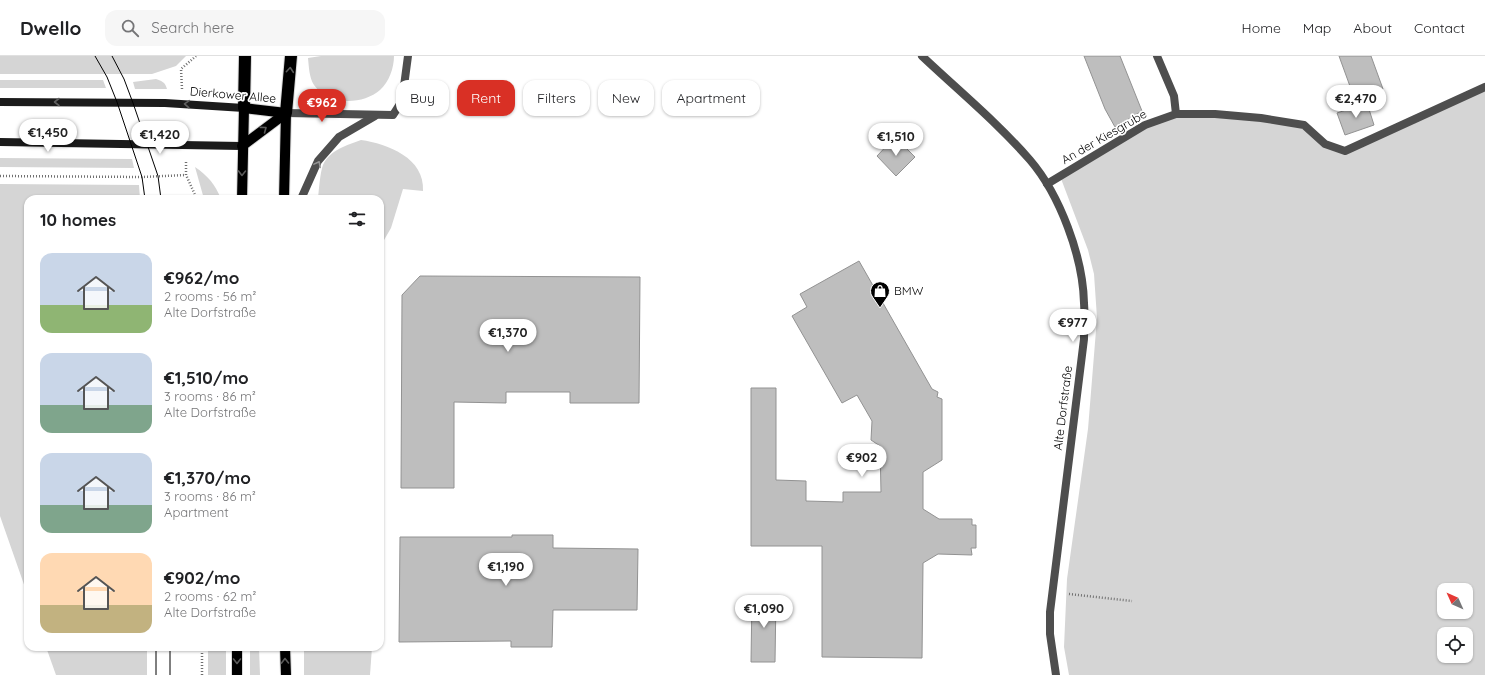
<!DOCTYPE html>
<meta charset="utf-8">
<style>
body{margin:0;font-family:Quicksand,sans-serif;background:#f6f6f6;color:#202124;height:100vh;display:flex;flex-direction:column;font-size:15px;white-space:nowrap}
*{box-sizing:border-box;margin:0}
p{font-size:13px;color:#757577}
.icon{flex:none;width:22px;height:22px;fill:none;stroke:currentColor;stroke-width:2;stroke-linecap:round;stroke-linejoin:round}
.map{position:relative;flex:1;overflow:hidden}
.drawer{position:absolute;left:24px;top:139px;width:360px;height:456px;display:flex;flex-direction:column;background:#fff;border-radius:12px;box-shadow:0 1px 3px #0004}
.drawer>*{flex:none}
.guide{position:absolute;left:396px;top:24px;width:380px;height:36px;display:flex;gap:8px}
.needle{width:26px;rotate:315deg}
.fabs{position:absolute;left:1437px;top:527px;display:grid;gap:8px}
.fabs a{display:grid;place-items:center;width:36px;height:36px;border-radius:8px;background:#fff;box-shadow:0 1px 3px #0004;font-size:20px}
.price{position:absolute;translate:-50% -34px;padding:0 9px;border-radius:14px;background:#fff;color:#222;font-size:13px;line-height:26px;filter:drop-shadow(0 1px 2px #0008)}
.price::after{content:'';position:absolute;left:50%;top:24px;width:12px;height:9px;margin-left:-6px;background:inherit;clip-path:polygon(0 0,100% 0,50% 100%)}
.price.active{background:#d93025;color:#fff}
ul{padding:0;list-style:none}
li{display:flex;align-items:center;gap:12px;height:100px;padding:0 16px}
li span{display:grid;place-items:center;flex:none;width:112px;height:80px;border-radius:12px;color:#555}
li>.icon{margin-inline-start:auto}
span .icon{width:48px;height:48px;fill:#fffc;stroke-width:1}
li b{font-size:17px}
h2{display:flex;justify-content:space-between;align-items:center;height:48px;padding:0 16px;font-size:17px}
.pill{padding:0 14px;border-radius:12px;background:#fff;box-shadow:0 1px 3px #0004;font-size:14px;line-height:36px}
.pill.active{background:#d93025;color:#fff}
header{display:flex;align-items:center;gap:24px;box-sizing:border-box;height:56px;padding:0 20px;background:#fff;border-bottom:1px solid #e0e0e0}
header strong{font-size:19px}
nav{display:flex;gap:22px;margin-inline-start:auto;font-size:14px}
.search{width:280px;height:36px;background:#f6f6f6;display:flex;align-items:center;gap:10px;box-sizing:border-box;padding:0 14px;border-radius:12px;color:#757577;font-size:15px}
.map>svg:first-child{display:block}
.green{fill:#d5d5d5;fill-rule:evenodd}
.building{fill:#bebebe;stroke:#929292}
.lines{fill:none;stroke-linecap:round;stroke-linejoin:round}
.primary-casing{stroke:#dbdbdb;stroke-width:12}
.highway-casing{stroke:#dbdbdb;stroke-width:14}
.path{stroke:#707070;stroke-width:2.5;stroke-dasharray:1 2;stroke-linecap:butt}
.street{stroke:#4e4e4e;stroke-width:8}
.secondary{stroke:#1b1b1b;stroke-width:8}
.primary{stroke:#000;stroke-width:10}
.highway{stroke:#000;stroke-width:12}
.tram{stroke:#000;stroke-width:1}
.oneway{stroke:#595959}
.oneway2{stroke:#5f5f5f}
.oneway3{stroke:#959595}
.labels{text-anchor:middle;stroke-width:3.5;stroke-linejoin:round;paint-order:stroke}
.street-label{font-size:12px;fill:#000;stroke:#fff}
.poi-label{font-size:12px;fill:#000;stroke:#fff;text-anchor:start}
</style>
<header>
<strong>Dwello</strong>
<div class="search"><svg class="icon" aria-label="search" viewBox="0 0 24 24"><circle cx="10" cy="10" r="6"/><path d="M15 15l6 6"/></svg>Search here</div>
<nav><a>Home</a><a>Map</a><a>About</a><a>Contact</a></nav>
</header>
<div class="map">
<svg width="1485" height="619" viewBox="0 0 1485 619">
<rect width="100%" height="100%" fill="#fff"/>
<!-- green -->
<g class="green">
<path d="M 0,0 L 186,0 L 176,10 L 152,18 L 0,18 Z"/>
<path d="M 321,0 L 394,0 C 394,12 389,26 380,34 C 363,49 328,50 314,29 C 309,21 309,11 308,2 Z"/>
<path d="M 156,23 C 162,25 165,26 167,33 L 135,33 L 133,26 Z"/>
<path d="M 0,24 L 103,24 L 106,32 L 0,32 Z"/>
<path d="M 1485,31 L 1485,619 L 1069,619 L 1064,591 L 1067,523 L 1088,373 L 1097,262 L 1094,218 L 1088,194 L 1060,120 L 1145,69 L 1176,58 L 1304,69 L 1325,88 L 1345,95 ZM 1444,534 L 1466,534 L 1466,556 L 1444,556 ZM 1444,578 L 1466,578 L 1466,600 L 1444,600 Z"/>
<path d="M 361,84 C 388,88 425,102 423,135 L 403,133 L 391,172 L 380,191 L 380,143 L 318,143 C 319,133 320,117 323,109 C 330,94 347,89 361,84 Z"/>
<path d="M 0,102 L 132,103 L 134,112 L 0,111 Z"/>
<path d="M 195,111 C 208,120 215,128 221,143 L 204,143 Z"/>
<path d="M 0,128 L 139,129 L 140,143 L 28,143 L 28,540 L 0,460 Z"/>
<path d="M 46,591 L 147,591 L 147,619 L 56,619 Z"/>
<rect x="208" y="591" width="18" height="28"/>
<path d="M 250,591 L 259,591 L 260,619 L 250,619 Z"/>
<path d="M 304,591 L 372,591 L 370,619 L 304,619 Z"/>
</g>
<!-- building -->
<g class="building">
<path d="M 1084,0 L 1120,0 L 1142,55 L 1115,71 L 1105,53 Z"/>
<path d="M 1339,0 L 1371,0 L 1383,33 L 1355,44 Z"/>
<path d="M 1367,47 L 1374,69 L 1345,79 L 1337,57 Z"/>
<path d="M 895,81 L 915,101 L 896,120 L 877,100 Z"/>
<path d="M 859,205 L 932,333 L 938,336 L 937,341 L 942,343 L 942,404 L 923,416 L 923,453 L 939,463 L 972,463 L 972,469 L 976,469 L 976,492 L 971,492 L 972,499 L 938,498 L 923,507 L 922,602 L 822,601 L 822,490 L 751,490 L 751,332 L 776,332 L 776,424 L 806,425 L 806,445 L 843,446 L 843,436 L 881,436 L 880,390 L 871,384 L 872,365 L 857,339 L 842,347 L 792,260 L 807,251 L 800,238 Z"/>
<path d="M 420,220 L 640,221 L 639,347 L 570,347 L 570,336 L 506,336 L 506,347 L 454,346 L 454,432 L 401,432 L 402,239 Z"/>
<path d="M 512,479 L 553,479 L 553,492 L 638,493 L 637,554 L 553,554 L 552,591 L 511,591 L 511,585 L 399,586 L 400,481 L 512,481 Z"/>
<path d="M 752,540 L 776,540 L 775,606 L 751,606 Z"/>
</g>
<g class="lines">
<!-- primary casing -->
<g class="primary-casing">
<g id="primary">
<path d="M 242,90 L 286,57"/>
<path d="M 242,143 L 244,52 L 286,57"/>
<path d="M 284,143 L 286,57"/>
<path d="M 285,591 L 286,619"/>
<path d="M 237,619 L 237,591"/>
</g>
</g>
<!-- highway casing -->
<g class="highway-casing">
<g id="highway">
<path d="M 244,52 L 245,0"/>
<path d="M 286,57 L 291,0"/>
</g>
</g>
<!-- path -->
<g class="path">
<path d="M 182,33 L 181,13 L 196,0"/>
<path d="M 186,106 L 186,119 L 197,143"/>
<path d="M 0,120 L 142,121 L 186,119"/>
<path d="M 1069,538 L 1132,545"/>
<path d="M 202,619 L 202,591"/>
</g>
<!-- street -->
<g class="street">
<path d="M 922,0 C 958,34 997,66 1030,104 C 1060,139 1083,201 1084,247 C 1085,259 1084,271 1084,283 L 1050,556 L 1050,578 L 1056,619"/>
<path d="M 1157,0 L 1174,40 L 1176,58"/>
<path d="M 286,57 L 393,59 L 402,45 L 408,0"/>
<path d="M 1047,128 L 1145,69 L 1176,58 L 1215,58 L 1261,62 L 1304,69 L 1325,88 L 1345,95 L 1485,31"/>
<path d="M 301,143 L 318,105 L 339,81 L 375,60"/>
</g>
<!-- secondary -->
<g class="secondary">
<path d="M 0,46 L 165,47 L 244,52"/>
<path d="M 0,86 L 242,90"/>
</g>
<!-- primary -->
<use href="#primary" class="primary"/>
<!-- highway -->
<use href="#highway" class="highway"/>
<!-- tram -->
<g class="tram">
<path d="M 95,0 L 107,21 L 117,46 L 142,121 L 145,143"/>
<path d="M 112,0 L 124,23 L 133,47 L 158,120 L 161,143"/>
<path d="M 156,591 L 156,619"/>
<path d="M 170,591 L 170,619"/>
</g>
</g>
<!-- one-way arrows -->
<defs><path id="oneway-chevron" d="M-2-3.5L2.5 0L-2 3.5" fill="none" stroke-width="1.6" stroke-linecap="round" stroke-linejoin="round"/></defs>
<g class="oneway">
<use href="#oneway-chevron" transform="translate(290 14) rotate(-85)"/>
<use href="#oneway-chevron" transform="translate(264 73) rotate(-37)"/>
<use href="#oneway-chevron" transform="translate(242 117) rotate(91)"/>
<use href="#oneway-chevron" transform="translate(237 605) rotate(90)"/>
<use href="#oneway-chevron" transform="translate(285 605) rotate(-91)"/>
</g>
<g class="oneway2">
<use href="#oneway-chevron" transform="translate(57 46) rotate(-180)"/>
<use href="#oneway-chevron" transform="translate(187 48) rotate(-176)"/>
</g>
<use class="oneway3" href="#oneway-chevron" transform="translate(318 108) rotate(-62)"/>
<!-- icons -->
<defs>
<g id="shop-pin" transform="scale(1)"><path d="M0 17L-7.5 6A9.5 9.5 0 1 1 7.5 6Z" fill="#000" stroke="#fff"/><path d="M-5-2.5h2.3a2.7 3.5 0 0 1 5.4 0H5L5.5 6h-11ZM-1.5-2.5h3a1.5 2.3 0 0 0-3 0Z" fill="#fff"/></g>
</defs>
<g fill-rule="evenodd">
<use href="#shop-pin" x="880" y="235"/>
</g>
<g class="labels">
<!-- street labels -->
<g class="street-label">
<text transform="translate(233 39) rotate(5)" y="4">Dierkower Allee</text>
<text transform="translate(1104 81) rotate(-30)" y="4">An der Kiesgrube</text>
<text transform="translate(1063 352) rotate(-83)" y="4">Alte Dorfstraße</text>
</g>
<!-- poi labels -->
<g class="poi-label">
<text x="894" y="239">BMW</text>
</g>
</g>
</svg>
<div class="fabs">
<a><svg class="needle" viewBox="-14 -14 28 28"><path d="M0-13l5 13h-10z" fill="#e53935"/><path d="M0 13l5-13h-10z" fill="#757577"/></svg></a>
<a><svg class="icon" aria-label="locate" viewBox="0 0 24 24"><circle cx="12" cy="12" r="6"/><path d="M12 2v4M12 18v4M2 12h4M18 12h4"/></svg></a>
</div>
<b class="price" style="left:1356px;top:63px">€2,470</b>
<b class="price active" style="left:322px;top:67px">€962</b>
<b class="price" style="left:48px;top:97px">€1,450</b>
<b class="price" style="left:160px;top:99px">€1,420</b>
<b class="price" style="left:896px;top:101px">€1,510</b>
<b class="price" style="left:1073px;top:287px">€977</b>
<b class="price" style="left:508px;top:297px">€1,370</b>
<b class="price" style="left:862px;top:422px">€902</b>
<b class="price" style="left:506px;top:531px">€1,190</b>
<b class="price" style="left:764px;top:573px">€1,090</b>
<div class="guide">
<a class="pill">Buy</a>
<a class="pill active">Rent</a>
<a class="pill">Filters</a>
<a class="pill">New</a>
<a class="pill">Apartment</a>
</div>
<section class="drawer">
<h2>10 homes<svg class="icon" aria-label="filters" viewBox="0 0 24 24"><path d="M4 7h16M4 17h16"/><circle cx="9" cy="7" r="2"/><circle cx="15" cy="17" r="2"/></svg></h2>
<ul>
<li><span style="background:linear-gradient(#c9d6e8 65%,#8fb573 0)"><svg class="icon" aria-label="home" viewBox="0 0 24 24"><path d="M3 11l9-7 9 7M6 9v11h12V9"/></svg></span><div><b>€962/mo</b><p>2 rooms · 56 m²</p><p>Alte Dorfstraße</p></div></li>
<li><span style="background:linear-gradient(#c9d6e8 65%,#7fa58c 0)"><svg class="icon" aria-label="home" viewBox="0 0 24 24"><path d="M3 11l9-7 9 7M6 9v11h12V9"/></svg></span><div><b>€1,510/mo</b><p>3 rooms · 86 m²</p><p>Alte Dorfstraße</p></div></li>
<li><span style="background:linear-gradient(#c9d6e8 65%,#7fa58c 0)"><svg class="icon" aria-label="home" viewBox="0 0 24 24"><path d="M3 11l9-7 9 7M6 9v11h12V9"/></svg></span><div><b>€1,370/mo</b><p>3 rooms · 86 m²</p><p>Apartment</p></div></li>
<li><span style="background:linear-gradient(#ffd9b3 65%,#c2b280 0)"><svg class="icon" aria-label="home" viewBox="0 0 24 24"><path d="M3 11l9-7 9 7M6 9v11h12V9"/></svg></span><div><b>€902/mo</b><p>2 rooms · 62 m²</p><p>Alte Dorfstraße</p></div></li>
</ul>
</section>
</div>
